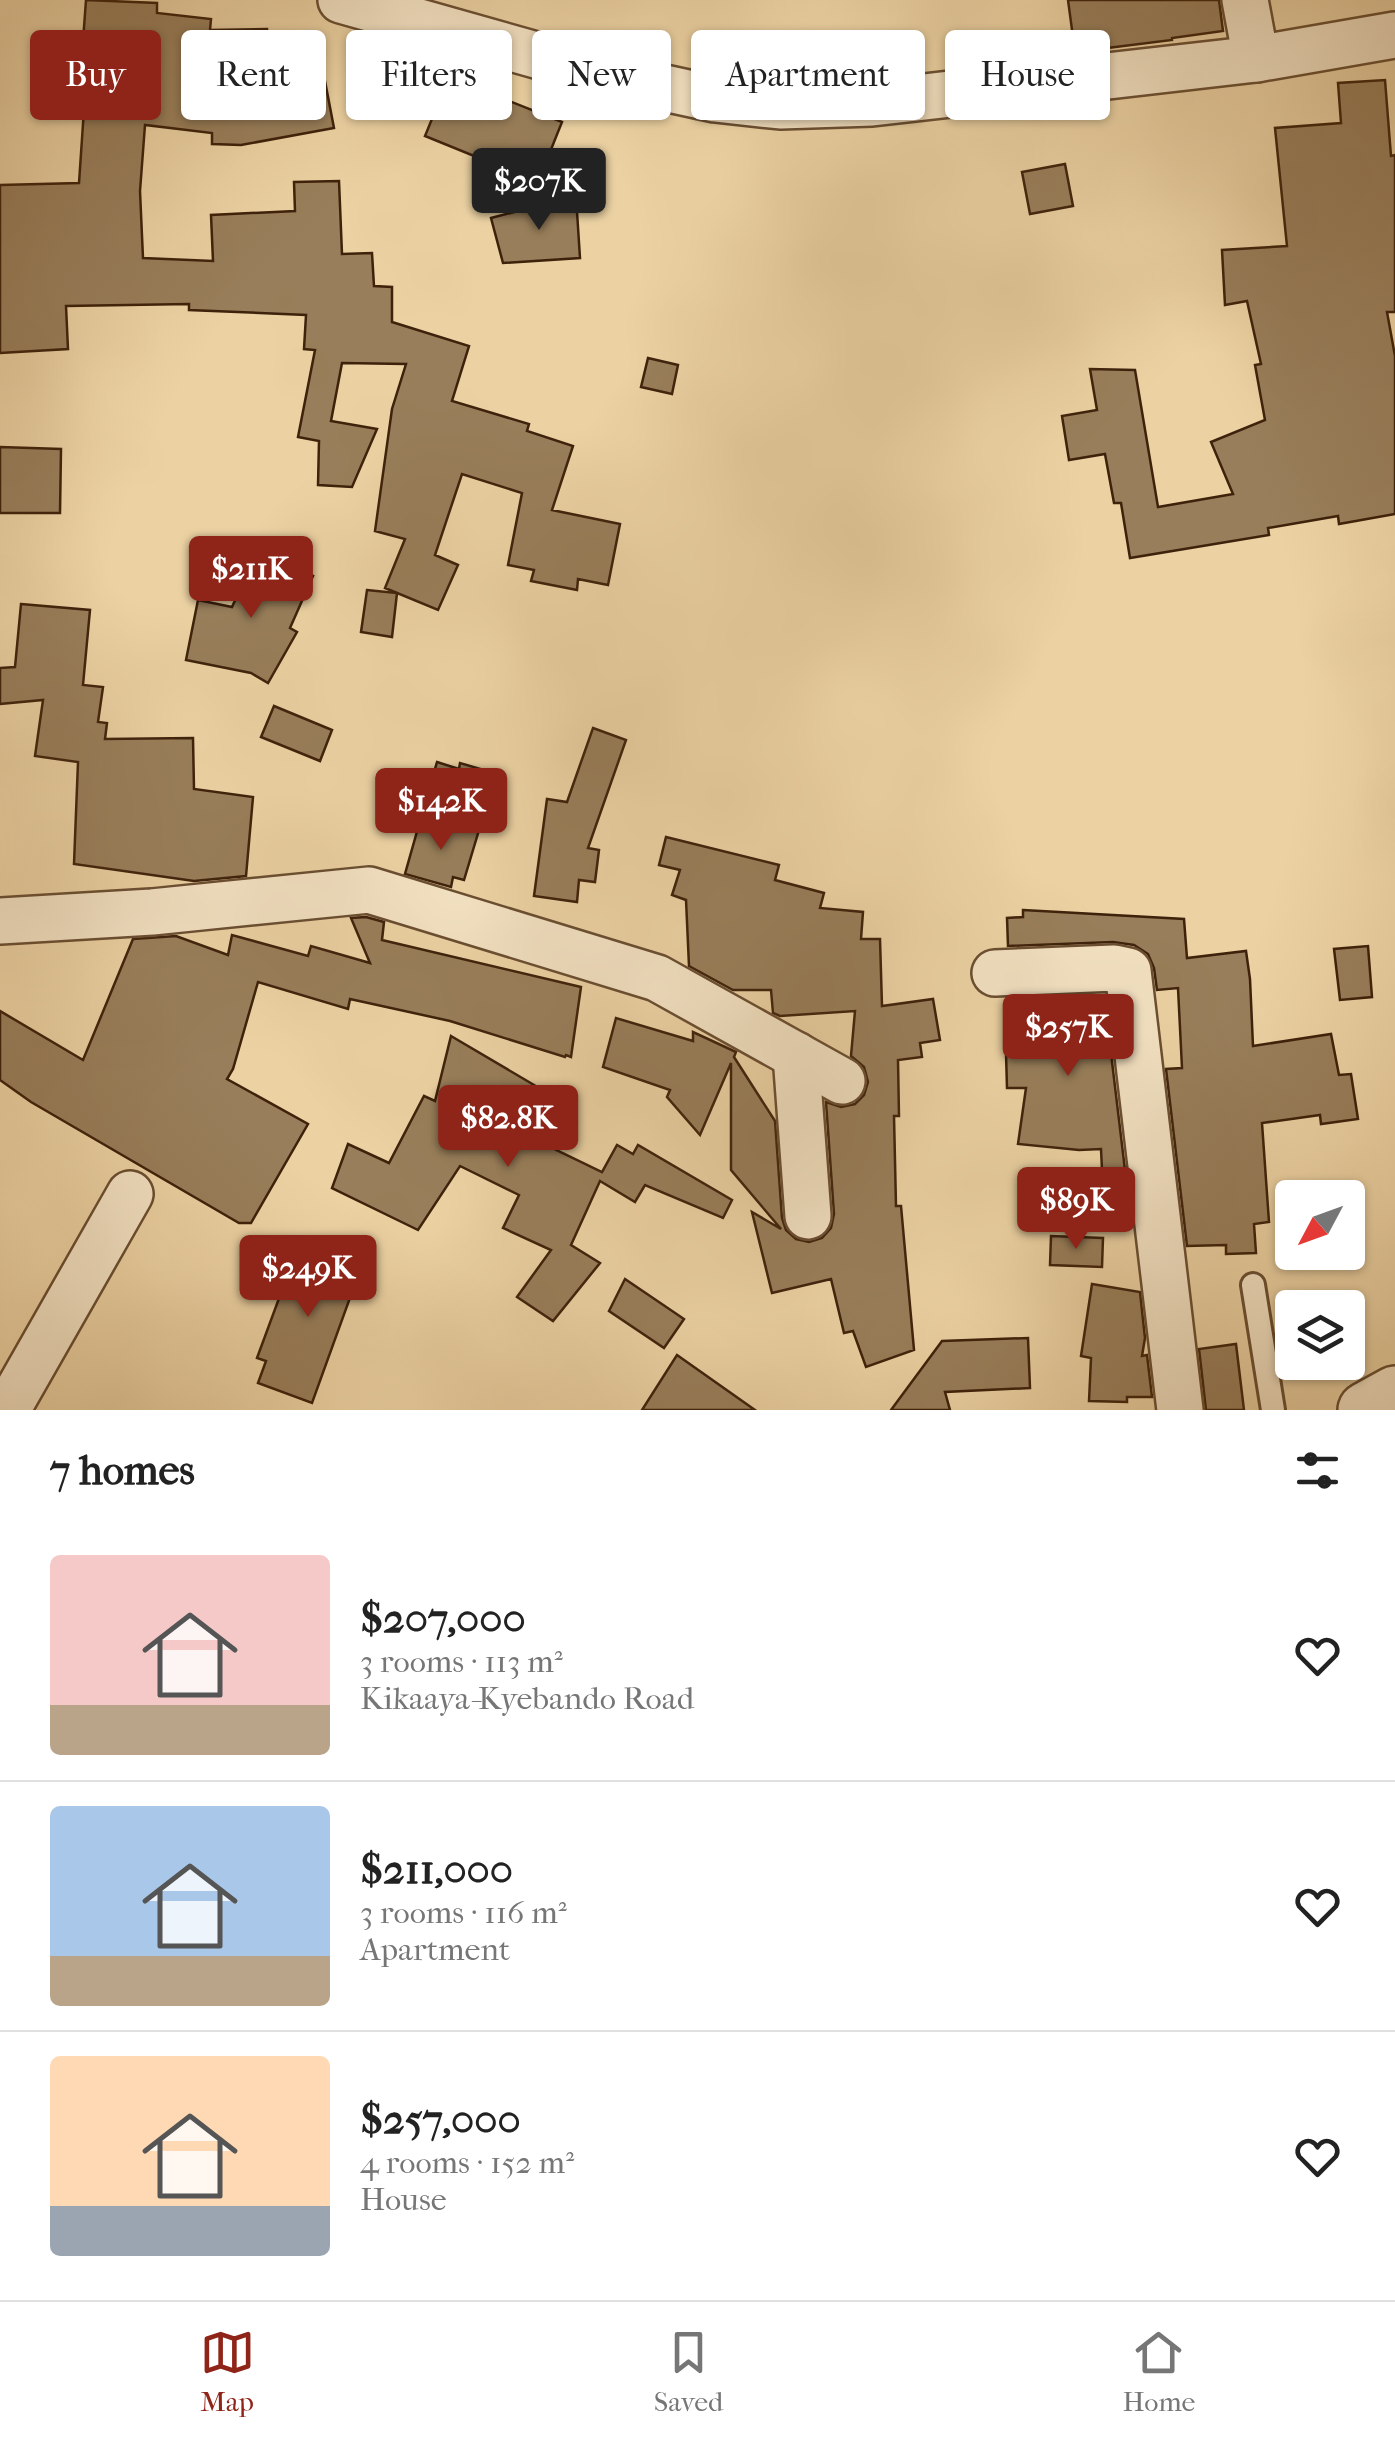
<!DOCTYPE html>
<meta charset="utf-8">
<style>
body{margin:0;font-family:"IM FELL French Canon",serif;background:#f2f2f2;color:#222;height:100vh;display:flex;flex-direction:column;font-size:38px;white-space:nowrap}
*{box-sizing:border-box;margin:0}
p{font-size:32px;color:#767676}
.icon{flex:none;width:55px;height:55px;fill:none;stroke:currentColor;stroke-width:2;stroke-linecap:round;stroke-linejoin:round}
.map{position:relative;height:1410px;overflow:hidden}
.drawer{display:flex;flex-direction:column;background:#fff;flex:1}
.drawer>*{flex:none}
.top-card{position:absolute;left:30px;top:30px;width:1335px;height:90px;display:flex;gap:20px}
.needle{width:65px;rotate:229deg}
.tools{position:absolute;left:1275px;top:1180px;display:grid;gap:20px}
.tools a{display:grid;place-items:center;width:90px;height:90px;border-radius:10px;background:#fff;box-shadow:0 2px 8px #0004;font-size:50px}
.price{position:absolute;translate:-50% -85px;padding:0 22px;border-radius:10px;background:#8f2418;color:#fff;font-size:32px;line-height:65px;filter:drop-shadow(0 2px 5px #0008)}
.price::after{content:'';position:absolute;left:50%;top:60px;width:30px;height:22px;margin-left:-15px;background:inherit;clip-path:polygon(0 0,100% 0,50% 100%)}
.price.selected{background:#222;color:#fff}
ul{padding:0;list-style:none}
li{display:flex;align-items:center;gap:30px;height:250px;padding:0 50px}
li+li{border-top:2px solid #e0e0e0}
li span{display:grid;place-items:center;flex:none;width:280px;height:200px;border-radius:10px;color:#555}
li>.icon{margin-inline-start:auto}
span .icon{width:120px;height:120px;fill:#fffc;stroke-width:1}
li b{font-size:42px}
h2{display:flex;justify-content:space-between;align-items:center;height:120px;padding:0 50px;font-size:42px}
.chip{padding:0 35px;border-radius:10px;background:#fff;box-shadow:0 2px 8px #0004;font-size:35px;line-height:90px}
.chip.selected{background:#8f2418;color:#fff}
.tabs{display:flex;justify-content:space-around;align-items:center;height:140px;border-top:2px solid #e0e0e0;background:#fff;font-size:28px;color:#767676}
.tabs a{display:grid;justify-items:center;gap:5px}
.tabs .selected{color:#8f2418}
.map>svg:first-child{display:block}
.building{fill:#987e5a;stroke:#3e220b;stroke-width:2.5}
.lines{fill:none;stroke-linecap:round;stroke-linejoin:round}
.service-casing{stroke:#6a4e31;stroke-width:28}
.minor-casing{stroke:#6a4e31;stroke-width:50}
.tertiary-casing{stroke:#6a4e31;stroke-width:60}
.service{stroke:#f3e2c3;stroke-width:22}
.minor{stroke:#f3e2c3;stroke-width:45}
.tertiary{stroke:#f3e2c3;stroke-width:55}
</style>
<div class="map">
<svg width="1395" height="1410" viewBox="0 0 1395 1410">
<rect width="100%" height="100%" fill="#ecd2a3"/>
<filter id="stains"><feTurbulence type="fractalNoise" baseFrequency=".002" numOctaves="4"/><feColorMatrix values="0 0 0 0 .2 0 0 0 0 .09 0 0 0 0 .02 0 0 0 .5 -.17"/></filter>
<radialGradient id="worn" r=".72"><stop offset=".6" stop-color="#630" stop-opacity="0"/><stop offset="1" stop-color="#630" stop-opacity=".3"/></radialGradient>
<!-- building -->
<g class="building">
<path d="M 86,0 L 157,3 L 157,13 L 211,19 L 210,30 L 267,29 L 268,86 L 324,76 L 334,128 L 241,145 L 212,144 L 212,133 L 145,125 L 140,191 L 143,258 L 213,261 L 211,215 L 295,211 L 294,182 L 339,181 L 342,254 L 372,253 L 374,286 L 392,287 L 392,322 L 469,346 L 452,401 L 529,424 L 527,431 L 573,446 L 552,510 L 620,524 L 608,585 L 578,579 L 577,590 L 531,581 L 534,570 L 508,565 L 522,493 L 462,474 L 435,555 L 458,565 L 438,610 L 385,588 L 405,539 L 375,531 L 392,409 L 406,364 L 342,363 L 331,421 L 377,429 L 352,487 L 318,485 L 319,441 L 298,437 L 315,350 L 304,349 L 306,315 L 189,310 L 189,304 L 66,306 L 68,349 L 0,353 L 0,185 L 79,183 L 84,109 L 78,109 Z"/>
<path d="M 1068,0 L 1219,0 L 1223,31 L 1172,38 L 1172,40 L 1075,52 Z"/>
<path d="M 449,77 L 562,122 L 538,182 L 425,136 Z"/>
<path d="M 1385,80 L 1391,156 L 1395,155 L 1395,312 L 1387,312 L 1395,356 L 1395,514 L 1339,524 L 1338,516 L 1268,528 L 1269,535 L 1130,558 L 1121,503 L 1114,503 L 1105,454 L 1069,460 L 1062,416 L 1097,410 L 1090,369 L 1135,370 L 1158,507 L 1233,494 L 1211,442 L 1265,420 L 1255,365 L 1261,364 L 1247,301 L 1225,305 L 1222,250 L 1287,246 L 1275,128 L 1341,123 L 1338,83 Z"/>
<path d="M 1065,164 L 1073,206 L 1030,214 L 1022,172 Z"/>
<path d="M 576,196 L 580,258 L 503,263 L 491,218 Z"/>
<path d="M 648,358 L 678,365 L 672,394 L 641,387 Z"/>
<path d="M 0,447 L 61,449 L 60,513 L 0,513 Z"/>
<path d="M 257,552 L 313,576 L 290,628 L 297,632 L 268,683 L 251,673 L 186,660 L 198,600 L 232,607 Z"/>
<path d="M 367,590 L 397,593 L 392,637 L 361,632 Z"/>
<path d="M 21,604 L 90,610 L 83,685 L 103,687 L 98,722 L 107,723 L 105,739 L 193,738 L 194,789 L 253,797 L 246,876 L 194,881 L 74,864 L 78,762 L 35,756 L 43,700 L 0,704 L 0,668 L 15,667 Z"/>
<path d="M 274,706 L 332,730 L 320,761 L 261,737 Z"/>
<path d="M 593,728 L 626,740 L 588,848 L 599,850 L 595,882 L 579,880 L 577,902 L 534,896 L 547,799 L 567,802 Z"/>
<path d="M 437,762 L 459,769 L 460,763 L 501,775 L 491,809 L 486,807 L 480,826 L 425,804 Z"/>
<path d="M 420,821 L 479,830 L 464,880 L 453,877 L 451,887 L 405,874 Z"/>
<path d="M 666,837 L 779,865 L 775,880 L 824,893 L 820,908 L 863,912 L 861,939 L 880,939 L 882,1006 L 933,999 L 940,1040 L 920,1043 L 922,1057 L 898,1060 L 899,1116 L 894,1116 L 896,1206 L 901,1206 L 914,1350 L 866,1367 L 853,1331 L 844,1333 L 831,1279 L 772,1293 L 752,1212 L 781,1229 L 731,1170 L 731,1063 L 700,1135 L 667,1097 L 670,1090 L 603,1067 L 616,1018 L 693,1041 L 693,1032 L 736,1052 L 734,1057 L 775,1121 L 782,1218 L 786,1230 L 796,1239 L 809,1242 L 822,1238 L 831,1228 L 834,1214 L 826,1102 L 841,1107 L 855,1104 L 864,1095 L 868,1082 L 864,1067 L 851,1056 L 855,1011 L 780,1016 L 773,1013 L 771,990 L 733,990 L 689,966 L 686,900 L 672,895 L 680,870 L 659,865 Z"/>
<path d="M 1023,910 L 1184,919 L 1187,958 L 1246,951 L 1250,979 L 1253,1046 L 1331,1034 L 1339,1075 L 1351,1074 L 1358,1119 L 1321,1124 L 1320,1115 L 1262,1123 L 1269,1222 L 1254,1224 L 1256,1253 L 1226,1254 L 1226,1245 L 1187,1246 L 1166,1069 L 1182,1068 L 1178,988 L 1157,990 L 1154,968 L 1148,954 L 1134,945 L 1113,942 L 1008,946 L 1007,918 L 1023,917 Z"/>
<path d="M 366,917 L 384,922 L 382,940 L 581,987 L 571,1057 L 566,1055 L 565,1057 L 450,1021 L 350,999 L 348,1009 L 258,982 L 233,1069 L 227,1079 L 308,1124 L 251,1223 L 239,1223 L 31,1102 L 0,1080 L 0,1011 L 83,1060 L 133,939 L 176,936 L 228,955 L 232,935 L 308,956 L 311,946 L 370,963 L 351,918 Z"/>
<path d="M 1368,946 L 1372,997 L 1340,1000 L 1334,949 Z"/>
<path d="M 1104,995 L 1128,1195 L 1118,1195 L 1118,1169 L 1102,1170 L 1101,1149 L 1079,1150 L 1018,1144 L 1026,1088 L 1007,1088 L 1006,1053 L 1023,1053 L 1020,998 Z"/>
<path d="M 451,1036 L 551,1095 L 536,1137 L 539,1138 L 538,1141 L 602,1172 L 617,1145 L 633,1154 L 638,1145 L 732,1200 L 723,1218 L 645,1185 L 635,1202 L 600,1181 L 571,1245 L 600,1263 L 553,1321 L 517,1297 L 551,1250 L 503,1228 L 519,1195 L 460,1166 L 418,1230 L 332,1188 L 348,1144 L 389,1163 L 424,1096 L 435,1101 Z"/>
<path d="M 1051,1236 L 1103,1238 L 1102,1267 L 1050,1265 Z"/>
<path d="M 312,1240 L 364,1259 L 312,1403 L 258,1383 L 266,1361 L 257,1358 L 295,1255 L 305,1259 Z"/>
<path d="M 625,1279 L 684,1319 L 664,1348 L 609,1311 Z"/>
<path d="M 1092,1284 L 1140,1292 L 1145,1338 L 1142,1356 L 1147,1355 L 1152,1397 L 1127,1397 L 1127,1402 L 1089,1401 L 1091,1358 L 1081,1356 Z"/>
<path d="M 1028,1338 L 1030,1388 L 945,1392 L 950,1410 L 891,1410 L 942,1341 Z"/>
<path d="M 1236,1344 L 1244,1410 L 1206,1410 L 1199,1349 Z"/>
<path d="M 677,1355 L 755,1410 L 642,1410 Z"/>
</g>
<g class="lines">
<!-- service casing -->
<g class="service-casing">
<path id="service" d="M 1253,1285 L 1273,1410"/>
</g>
<!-- minor casing -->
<g class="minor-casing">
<g id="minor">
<path d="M 341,0 L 614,77 L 715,99 L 780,106 L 872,103 L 1256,59 L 1395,35"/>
<path d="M 1245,0 L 1256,59"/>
<path d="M 0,921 L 152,912 L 369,890 L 657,978 L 842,1081"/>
<path d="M 995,973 L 1114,968 L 1128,971 L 1180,1410"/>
<path d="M 796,1055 L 808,1216"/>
<path d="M 7,1410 L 130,1194"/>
</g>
</g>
<!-- tertiary casing -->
<g class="tertiary-casing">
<path id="tertiary" d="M 1366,1410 L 1395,1394"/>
</g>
<!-- service -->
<use href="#service" class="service"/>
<!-- minor -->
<use href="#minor" class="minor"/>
<!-- tertiary -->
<use href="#tertiary" class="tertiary"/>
</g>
<rect width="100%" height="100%" filter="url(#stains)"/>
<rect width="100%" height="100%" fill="url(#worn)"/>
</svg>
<div class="tools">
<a><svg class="needle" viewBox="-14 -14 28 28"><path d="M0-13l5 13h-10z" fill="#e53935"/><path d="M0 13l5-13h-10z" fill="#767676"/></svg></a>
<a><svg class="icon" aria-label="layers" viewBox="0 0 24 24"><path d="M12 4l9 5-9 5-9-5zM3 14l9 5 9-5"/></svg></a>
</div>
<b class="price selected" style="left:539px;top:233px">$207K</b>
<b class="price" style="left:251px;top:621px">$211K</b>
<b class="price" style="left:441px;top:853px">$142K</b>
<b class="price" style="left:1068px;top:1079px">$257K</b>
<b class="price" style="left:508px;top:1170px">$82.8K</b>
<b class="price" style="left:1076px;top:1252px">$89K</b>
<b class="price" style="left:308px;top:1320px">$249K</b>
<div class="top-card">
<a class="chip selected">Buy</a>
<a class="chip">Rent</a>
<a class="chip">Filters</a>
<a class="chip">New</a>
<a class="chip">Apartment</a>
<a class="chip">House</a>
</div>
</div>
<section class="drawer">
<h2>7 homes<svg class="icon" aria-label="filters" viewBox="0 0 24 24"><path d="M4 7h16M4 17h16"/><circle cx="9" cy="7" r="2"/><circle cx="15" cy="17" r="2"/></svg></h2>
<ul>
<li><span style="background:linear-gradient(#f6c9c9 75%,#b9a48a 0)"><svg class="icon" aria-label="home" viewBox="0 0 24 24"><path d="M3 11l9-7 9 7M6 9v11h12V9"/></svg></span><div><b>$207,000</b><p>3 rooms · 113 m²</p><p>Kikaaya-Kyebando Road</p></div><svg class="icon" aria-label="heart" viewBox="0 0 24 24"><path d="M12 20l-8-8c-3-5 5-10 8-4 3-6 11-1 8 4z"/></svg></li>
<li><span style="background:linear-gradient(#a9c7e8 75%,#b9a48a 0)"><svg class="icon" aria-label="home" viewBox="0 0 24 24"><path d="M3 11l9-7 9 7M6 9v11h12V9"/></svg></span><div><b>$211,000</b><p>3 rooms · 116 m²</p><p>Apartment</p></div><svg class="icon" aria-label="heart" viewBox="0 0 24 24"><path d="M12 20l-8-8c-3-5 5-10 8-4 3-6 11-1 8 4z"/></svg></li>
<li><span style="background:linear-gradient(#ffd9b3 75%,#9aa5b1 0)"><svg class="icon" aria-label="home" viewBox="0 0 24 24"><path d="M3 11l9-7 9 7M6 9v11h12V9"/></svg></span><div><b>$257,000</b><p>4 rooms · 152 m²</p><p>House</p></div><svg class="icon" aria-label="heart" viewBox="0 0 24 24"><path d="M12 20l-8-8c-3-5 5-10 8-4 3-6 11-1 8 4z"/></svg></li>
</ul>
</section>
<nav class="tabs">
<a class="selected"><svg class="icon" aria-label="map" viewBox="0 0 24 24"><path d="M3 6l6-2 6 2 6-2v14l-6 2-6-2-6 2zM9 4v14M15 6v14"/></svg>Map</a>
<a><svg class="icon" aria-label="saved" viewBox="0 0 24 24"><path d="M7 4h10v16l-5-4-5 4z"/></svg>Saved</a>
<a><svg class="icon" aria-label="home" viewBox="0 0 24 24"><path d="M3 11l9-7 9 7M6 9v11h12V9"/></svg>Home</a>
</nav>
